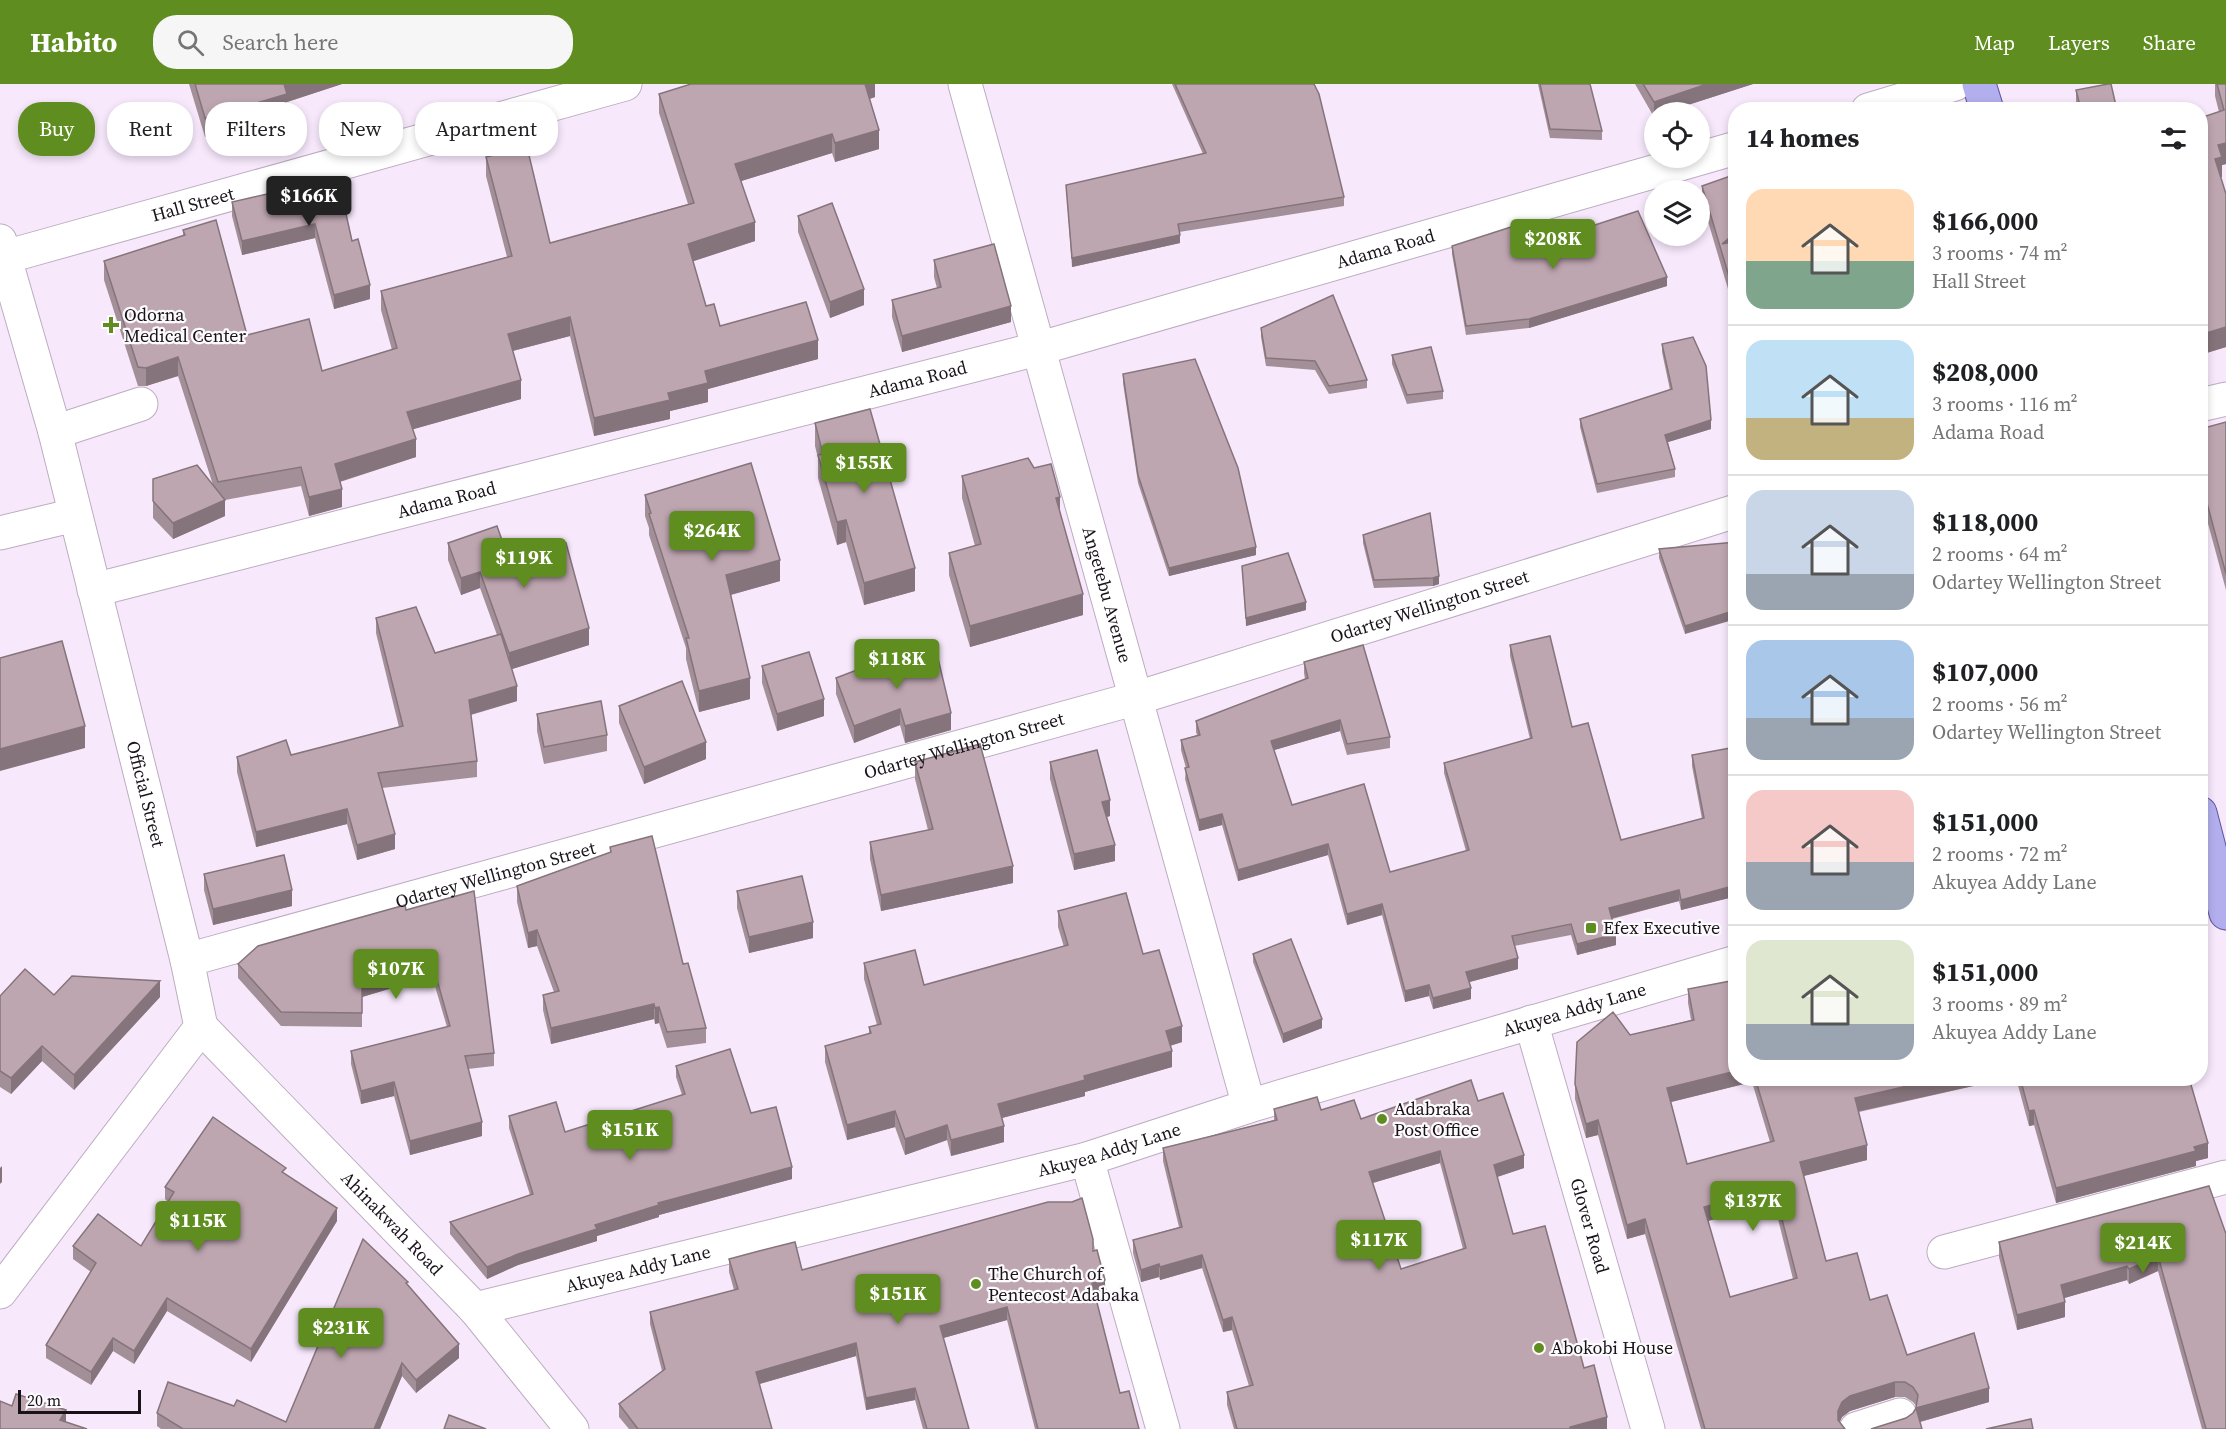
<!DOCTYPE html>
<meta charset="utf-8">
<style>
body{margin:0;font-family:"Source Serif 4",serif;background:#f6f6f6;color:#202124;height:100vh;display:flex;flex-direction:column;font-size:22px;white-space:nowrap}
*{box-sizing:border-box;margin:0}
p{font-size:20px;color:#757577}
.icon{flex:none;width:33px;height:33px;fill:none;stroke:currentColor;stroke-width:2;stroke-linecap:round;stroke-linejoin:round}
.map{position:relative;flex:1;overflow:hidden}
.side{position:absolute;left:1728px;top:18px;width:480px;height:984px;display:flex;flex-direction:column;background:#fff;border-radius:24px;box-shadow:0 3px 9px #0003}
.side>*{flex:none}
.banner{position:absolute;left:18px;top:18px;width:570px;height:54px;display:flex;gap:12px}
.controls{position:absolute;left:1644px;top:18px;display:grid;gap:12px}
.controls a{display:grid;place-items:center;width:66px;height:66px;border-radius:50%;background:#fff;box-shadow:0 3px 9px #0003;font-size:30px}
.scale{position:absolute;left:18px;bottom:15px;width:123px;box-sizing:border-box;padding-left:6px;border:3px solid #181319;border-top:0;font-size:16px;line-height:21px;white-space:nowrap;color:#181319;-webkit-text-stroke:4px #fdfafe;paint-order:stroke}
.price{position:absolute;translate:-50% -51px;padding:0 14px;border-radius:6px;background:#5f8d1f;color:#fff;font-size:20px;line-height:39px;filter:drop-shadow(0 2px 3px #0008)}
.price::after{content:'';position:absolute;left:50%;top:36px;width:18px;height:14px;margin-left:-9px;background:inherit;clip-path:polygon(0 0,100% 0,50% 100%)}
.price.selected{background:#222;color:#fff}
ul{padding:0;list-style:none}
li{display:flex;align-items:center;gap:18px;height:150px;padding:0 18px}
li+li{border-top:2px solid #e0e0e0}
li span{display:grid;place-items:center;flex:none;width:168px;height:120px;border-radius:18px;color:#555}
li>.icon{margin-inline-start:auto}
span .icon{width:72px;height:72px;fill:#fffc;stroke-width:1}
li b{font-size:26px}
h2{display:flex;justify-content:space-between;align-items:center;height:72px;padding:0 18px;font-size:26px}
.tag{padding:0 21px;border-radius:24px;background:#fff;box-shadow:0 3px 9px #0003;font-size:21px;line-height:54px}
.tag.selected{background:#5f8d1f;color:#fff}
header{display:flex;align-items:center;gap:36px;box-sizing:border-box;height:84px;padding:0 30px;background:#5f8d1f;color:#fff}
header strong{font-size:28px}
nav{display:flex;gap:33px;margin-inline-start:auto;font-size:21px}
.search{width:420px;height:54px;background:#f6f6f6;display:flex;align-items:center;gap:15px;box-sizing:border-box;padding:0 21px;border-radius:24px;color:#757577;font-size:22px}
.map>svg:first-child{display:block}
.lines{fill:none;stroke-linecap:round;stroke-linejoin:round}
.minor-casing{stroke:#bcadc0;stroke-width:35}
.major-casing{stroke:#5c559c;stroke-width:35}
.minor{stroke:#fff;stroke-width:33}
.major{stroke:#b3afee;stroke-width:33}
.wall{fill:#a38f97;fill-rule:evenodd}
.shaded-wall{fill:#85747b}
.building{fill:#bea6b0;stroke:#85747b;stroke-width:1.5;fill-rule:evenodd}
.poi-dot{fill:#5f8d1f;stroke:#fdfafe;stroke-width:2}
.labels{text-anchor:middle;stroke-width:4.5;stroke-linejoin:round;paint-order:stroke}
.street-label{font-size:18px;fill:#181319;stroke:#fdfafe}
.poi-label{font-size:18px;fill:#181319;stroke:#fdfafe;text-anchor:start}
</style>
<header>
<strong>Habito</strong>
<div class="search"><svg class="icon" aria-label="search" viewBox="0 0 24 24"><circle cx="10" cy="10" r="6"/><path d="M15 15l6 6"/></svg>Search here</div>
<nav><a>Map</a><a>Layers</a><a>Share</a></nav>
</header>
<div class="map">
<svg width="2226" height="1345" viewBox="0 0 2226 1345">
<rect width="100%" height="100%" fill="#f7e8fc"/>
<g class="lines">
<!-- minor casing -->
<g class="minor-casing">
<g id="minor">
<path id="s1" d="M 965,0 L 1249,1022"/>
<path d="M 1868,26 L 1955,0"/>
<path id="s2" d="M 0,157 L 55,348 L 187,876 L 201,943 L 0,1208"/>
<path id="s3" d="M 5,173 L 625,0"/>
<path d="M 2200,321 L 2226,315"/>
<path d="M 55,348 L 141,320"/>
<path d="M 0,449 L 75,431"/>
<path id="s4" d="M 94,506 L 1037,265 L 1736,64"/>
<path id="s5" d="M 187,876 L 1137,614 L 1736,427"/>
<path id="s6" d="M 1531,938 L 1648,1345"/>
<path id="s7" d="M 201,943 L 475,1225 L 572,1345"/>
<path d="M 1087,1075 L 1163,1345"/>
<path d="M 1944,1168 L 2226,1093"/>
<path id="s8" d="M 475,1225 L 1087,1075 L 1249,1022 L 1736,878"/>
<path d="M 1856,1345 L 1900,1331"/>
</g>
</g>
<!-- major casing -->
<g class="major-casing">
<g id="major">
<path d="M 1979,0 L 1987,26"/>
<path d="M 2200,729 L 2226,829"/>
</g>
</g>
<!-- minor -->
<use href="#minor" class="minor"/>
<!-- major -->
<use href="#major" class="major"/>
</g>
<!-- wall -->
<g class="wall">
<path d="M 189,0 L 342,0 L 287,18 L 287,29 L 205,53 Z"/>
<path d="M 875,0 L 875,13 L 870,15 L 879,65 L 835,78 L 832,69 L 741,97 L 755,157 L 693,177 L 706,222 L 720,242 L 818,275 L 708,305 L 708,318 L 670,327 L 670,335 L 594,352 L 570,252 L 513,267 L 521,315 L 413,345 L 416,373 L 340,398 L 342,423 L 309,432 L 301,402 L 225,416 L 225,432 L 173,455 L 153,434 L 153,395 L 213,401 L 178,292 L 146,302 L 138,302 L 104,196 L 104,177 L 183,152 L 183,146 L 247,251 L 322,287 L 392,266 L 381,226 L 381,207 L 507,173 L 486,92 L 486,73 L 550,159 L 688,120 L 659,29 L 659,10 Z"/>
<path d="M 1172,0 L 1314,0 L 1344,113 L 1344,122 L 1179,148 L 1180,159 L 1072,183 L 1066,101 L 1203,70 Z"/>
<path d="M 1538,0 L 1590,0 L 1602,47 L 1602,56 L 1550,54 Z"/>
<path d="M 1635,0 L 1753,0 L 1666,28 L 1654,28 L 1654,33 Z"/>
<path d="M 2215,0 L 2226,0 L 2226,80 L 2222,81 L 2222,93 L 2221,93 L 2226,110 L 2226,263 L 2200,271 L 2219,28 L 2215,12 Z"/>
<path d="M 2076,6 L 2117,26 L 2076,26 Z"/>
<path d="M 1736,90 L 1736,232 L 1702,117 L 1702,102 Z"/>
<path d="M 338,94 L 352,157 L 370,215 L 334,225 L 315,154 L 242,171 L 232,132 L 232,118 Z"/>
<path d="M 798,132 L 864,221 L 830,234 L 798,148 Z"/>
<path d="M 1452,162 L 1518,166 L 1667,202 L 1529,244 L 1466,251 L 1452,170 Z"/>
<path d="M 934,176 L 1011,238 L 902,268 L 892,233 L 892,216 L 937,204 L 934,193 Z"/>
<path d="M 1261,244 L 1367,296 L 1367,304 L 1329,310 L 1315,286 L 1266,282 L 1261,253 Z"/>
<path d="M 1662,260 L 1711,345 L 1668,358 L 1675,385 L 1675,393 L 1597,409 L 1580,343 L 1580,335 L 1670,306 L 1662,268 Z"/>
<path d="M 1392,271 L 1443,307 L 1443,315 L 1407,320 L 1392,280 Z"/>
<path d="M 1123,290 L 1256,471 L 1169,492 L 1138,399 L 1123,299 Z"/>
<path d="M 2226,338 L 2226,506 L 2200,410 L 2200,345 Z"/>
<path d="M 815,339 L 915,507 L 864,521 L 846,458 L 837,461 L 818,394 L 818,374 L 815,362 Z"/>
<path d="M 1034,384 L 1083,531 L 970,563 L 949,491 L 949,469 L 975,462 L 962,414 L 962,392 Z"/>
<path d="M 645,411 L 780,497 L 731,511 L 750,615 L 699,628 L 686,575 L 686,564 L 649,451 L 649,444 L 645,432 Z"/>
<path d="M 1430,429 L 1439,500 L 1433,502 L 1374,504 L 1363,459 L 1363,451 Z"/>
<path d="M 1736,458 L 1685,550 L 1659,474 L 1659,465 Z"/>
<path d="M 448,459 L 509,476 L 589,561 L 512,585 L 517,617 L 471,631 L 477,677 L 477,693 L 382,704 L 395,765 L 357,776 L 347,740 L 256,763 L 237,688 L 237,673 L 291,671 L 399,643 L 376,549 L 376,534 L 435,569 L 497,551 L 480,504 L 461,511 L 448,476 Z"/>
<path d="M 1242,482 L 1306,526 L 1246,542 Z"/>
<path d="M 1510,561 L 1572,643 L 1621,756 L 1702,735 L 1692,682 L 1692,671 L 1736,663 L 1736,823 L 1733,813 L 1681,826 L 1679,817 L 1612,835 L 1616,861 L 1577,871 L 1571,851 L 1514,862 L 1518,885 L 1469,898 L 1471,915 L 1433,925 L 1429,912 L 1405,918 L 1382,831 L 1347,841 L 1328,771 L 1238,797 L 1222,741 L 1199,747 L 1185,695 L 1186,684 L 1181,666 L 1181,656 L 1197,651 L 1196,648 L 1196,637 L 1305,595 L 1304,589 L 1304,578 L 1390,653 L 1390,664 L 1347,671 L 1340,647 L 1274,666 L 1292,721 L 1390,788 L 1466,767 L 1444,689 L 1444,679 L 1530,655 L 1510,572 Z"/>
<path d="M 762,582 L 824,632 L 777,647 L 762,599 Z"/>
<path d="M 836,594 L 951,646 L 905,659 L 900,641 L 854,659 L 836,610 Z"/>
<path d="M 619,622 L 706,675 L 644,700 L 619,639 Z"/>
<path d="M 537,630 L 607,651 L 607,667 L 544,680 L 537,647 Z"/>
<path d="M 915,678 L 1013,799 L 881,827 L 870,775 L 870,758 L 928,746 L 915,695 Z"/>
<path d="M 1050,678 L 1110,732 L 1107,733 L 1115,777 L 1074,786 L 1050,695 Z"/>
<path d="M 610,763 L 683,880 L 706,944 L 706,959 L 667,964 L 659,939 L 655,940 L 654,935 L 551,960 L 543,926 L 543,911 L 554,908 L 537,862 L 528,864 L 517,818 L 517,802 L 610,768 Z"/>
<path d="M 204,790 L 292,822 L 213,841 L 204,806 Z"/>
<path d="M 737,807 L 813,854 L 749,869 L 737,824 Z"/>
<path d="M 406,826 L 494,969 L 494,982 L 468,985 L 482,1052 L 410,1071 L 394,1012 L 361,1020 L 351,980 L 351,967 L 447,943 L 432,892 L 362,913 L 362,943 L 281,942 L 238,894 L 238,880 Z"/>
<path d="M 1058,827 L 1143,870 L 1182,958 L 1170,962 L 1172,983 L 1085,1008 L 1085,1012 L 1002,1034 L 1004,1058 L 951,1072 L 947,1056 L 905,1071 L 895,1043 L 847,1056 L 825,978 L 825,962 L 869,950 L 869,943 L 877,941 L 864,895 L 864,879 L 924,901 L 1064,863 L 1058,843 Z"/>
<path d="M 1253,870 L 1322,944 L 1283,959 L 1253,878 Z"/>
<path d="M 1688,905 L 1736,994 L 2009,994 L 1859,1028 L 1867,1076 L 1803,1092 L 1826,1177 L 1870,1216 L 1907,1271 L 1989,1318 L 1920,1338 L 1906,1334 L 1913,1329 L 1917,1323 L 1913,1318 L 1905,1313 L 1895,1313 L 1850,1327 L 1842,1333 L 1839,1338 L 1845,1345 L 1701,1345 L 1645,1150 L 1627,1155 L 1598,1051 L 1586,1054 L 1575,1015 L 1575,1000 L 1630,951 L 1691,936 L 1688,919 ZM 1752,998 L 1770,1058 L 1687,1080 L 1671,1018 ZM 1774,1119 L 1793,1195 L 1730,1213 L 1708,1137 Z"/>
<path d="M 54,911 L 160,913 L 74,1006 L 42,977 L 11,1010 L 0,1003 L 0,912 Z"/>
<path d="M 676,982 L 751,1029 L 792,1095 L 659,1131 L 659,1133 L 597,1152 L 597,1157 L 518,1181 L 487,1195 L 450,1150 L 450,1138 L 530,1111 L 509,1044 L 509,1032 L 565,1048 L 682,1011 L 676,993 Z"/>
<path d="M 2016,994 L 2189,994 L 2208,1074 L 2196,1077 L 2196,1082 L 2056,1119 L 2034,1041 L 2029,1042 Z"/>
<path d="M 1478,1017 L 1524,1084 L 1497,1093 L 1513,1150 L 1584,1284 L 1607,1345 L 1234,1345 L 1227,1321 L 1227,1308 L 1249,1302 L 1232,1246 L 1223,1248 L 1202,1184 L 1160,1196 L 1159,1193 L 1141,1198 L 1133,1169 L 1133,1156 L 1179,1143 L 1163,1077 L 1163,1064 L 1274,1036 L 1274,1025 L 1321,1026 L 1361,1035 ZM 1440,1079 L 1463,1165 L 1401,1185 L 1373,1099 Z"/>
<path d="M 286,1091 L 337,1137 L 251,1278 L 167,1227 L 134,1280 L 113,1267 L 91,1301 L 46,1274 L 46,1261 L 91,1188 L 73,1175 L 73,1162 L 141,1162 L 168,1118 L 165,1115 L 165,1103 Z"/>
<path d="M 2209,1102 L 2226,1345 L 2202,1345 L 2158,1187 L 2129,1200 L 2127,1196 L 2064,1214 L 2065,1233 L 2017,1246 L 1999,1173 L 1999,1158 Z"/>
<path d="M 1093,1167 L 1105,1208 L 1095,1211 L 1120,1309 L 1139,1345 L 1035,1345 L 1007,1236 L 943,1254 L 969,1345 L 923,1345 L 915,1316 L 866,1326 L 856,1272 L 759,1300 L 772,1345 L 629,1345 L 619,1333 L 619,1320 L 662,1287 L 650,1240 L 650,1228 L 734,1206 L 729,1188 L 729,1175 L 802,1186 Z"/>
<path d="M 408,1201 L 459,1274 L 416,1309 L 402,1292 L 380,1345 L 161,1345 L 157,1342 L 157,1329 L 234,1322 L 286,1338 Z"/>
</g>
<!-- shaded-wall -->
<g class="shaded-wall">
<path d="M 284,0 L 342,0 L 287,18 L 287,29 L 205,53 L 205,34 Z"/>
<path d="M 865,0 L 875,0 L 875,13 L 865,16 Z"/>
<path d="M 1707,0 L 1753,0 L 1666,28 L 1654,28 L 1654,33 L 1654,18 Z"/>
<path d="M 879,46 L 879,65 L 835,78 L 835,59 Z"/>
<path d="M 832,50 L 832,69 L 735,99 L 735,80 Z"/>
<path d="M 2226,59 L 2226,80 L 2222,81 L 2222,93 L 2215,95 L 2215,75 L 2218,61 Z"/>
<path d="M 755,138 L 755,157 L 688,179 L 688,160 Z"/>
<path d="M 315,140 L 315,154 L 242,171 L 242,157 Z"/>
<path d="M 1736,148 L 1736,163 L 1722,160 Z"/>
<path d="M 1180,151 L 1180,159 L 1072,183 L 1072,174 Z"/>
<path d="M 1667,193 L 1667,202 L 1529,244 L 1529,235 Z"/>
<path d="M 370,201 L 370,215 L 334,225 L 334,211 Z"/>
<path d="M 864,205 L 864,221 L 830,234 L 830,218 Z"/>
<path d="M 1011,222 L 1011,238 L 902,268 L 902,252 Z"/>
<path d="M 570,233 L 570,252 L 508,268 L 508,250 Z"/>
<path d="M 2226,243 L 2226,263 L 2200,271 L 2200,251 Z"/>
<path d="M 818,256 L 818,275 L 708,305 L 708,318 L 670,327 L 670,335 L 594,352 L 594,334 L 668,309 L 705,287 Z"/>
<path d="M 178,273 L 178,292 L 146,302 L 146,284 Z"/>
<path d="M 521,296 L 521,315 L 407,347 L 407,328 Z"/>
<path d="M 1711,336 L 1711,345 L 1665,359 L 1665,351 Z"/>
<path d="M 416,355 L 416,373 L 335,399 L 335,380 Z"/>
<path d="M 342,405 L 342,423 L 309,432 L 309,413 Z"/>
<path d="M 1060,413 L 1060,434 L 1056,414 Z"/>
<path d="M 225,416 L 225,432 L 173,455 L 173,439 Z"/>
<path d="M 846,436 L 846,458 L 837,461 L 837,438 Z"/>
<path d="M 1256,463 L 1256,471 L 1169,492 L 1169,484 Z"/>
<path d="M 780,476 L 780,497 L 726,512 L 726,491 Z"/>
<path d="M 915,484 L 915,507 L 864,521 L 864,499 Z"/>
<path d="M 480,488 L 480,504 L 461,511 L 461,494 Z"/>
<path d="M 1439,492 L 1439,500 L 1433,502 L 1433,494 Z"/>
<path d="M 1083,510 L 1083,531 L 970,563 L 970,542 Z"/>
<path d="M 1306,518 L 1306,526 L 1246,542 L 1246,534 Z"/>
<path d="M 1736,526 L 1736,535 L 1685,550 L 1685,542 Z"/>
<path d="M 589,544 L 589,561 L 509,586 L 509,569 Z"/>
<path d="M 750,594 L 750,615 L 699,628 L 699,607 Z"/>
<path d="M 517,602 L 517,617 L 469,631 L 469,616 Z"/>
<path d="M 824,615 L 824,632 L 777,647 L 777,630 Z"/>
<path d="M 900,625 L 900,641 L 854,659 L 854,642 Z"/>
<path d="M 951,629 L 951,646 L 905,659 L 905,642 Z"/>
<path d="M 1340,636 L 1340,647 L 1271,667 L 1271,657 Z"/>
<path d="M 85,642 L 85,664 L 0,687 L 0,665 Z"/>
<path d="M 706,658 L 706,675 L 644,700 L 644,683 Z"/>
<path d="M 1110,716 L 1110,732 L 1102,734 L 1102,718 Z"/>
<path d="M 347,725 L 347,740 L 256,763 L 256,748 Z"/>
<path d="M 1222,730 L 1222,741 L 1199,747 L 1199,736 Z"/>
<path d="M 395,750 L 395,765 L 357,776 L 357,761 Z"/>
<path d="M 1328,760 L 1328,771 L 1238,797 L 1238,786 Z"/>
<path d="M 1115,761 L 1115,777 L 1074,786 L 1074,770 Z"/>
<path d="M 1013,782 L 1013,799 L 881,827 L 881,811 Z"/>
<path d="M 1733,802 L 1733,813 L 1681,826 L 1681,816 Z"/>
<path d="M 292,806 L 292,822 L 213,841 L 213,825 Z"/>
<path d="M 1679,806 L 1679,817 L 1609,835 L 1609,824 Z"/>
<path d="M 1382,820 L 1382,831 L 1347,841 L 1347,830 Z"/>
<path d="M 813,838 L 813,854 L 749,869 L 749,853 Z"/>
<path d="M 537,846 L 537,862 L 528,864 L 528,849 Z"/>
<path d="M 1616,850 L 1616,861 L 1577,871 L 1577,860 Z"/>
<path d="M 1518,874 L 1518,885 L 1466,899 L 1466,888 Z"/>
<path d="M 432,878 L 432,892 L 362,913 L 362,899 Z"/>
<path d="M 160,897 L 160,913 L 74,1006 L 74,991 Z"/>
<path d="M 1429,901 L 1429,912 L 1405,918 L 1405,907 Z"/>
<path d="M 1471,904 L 1471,915 L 1433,925 L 1433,914 Z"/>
<path d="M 654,920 L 654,935 L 551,960 L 551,944 Z"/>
<path d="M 659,923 L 659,939 L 655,940 L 655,924 Z"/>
<path d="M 1322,935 L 1322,944 L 1283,959 L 1283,950 Z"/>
<path d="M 1182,942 L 1182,958 L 1166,963 L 1166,947 Z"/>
<path d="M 42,962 L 42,977 L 11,1010 L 11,994 Z"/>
<path d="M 1172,967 L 1172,983 L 1085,1008 L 1085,1012 L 998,1035 L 998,1020 L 1084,992 Z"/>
<path d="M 1736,987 L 1736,994 L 1752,994 L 1752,998 L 1667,1019 L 1667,1004 Z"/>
<path d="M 1942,994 L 2009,994 L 1855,1028 L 1855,1014 Z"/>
<path d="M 394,998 L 394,1012 L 361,1020 L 361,1007 Z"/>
<path d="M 2034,1026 L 2034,1041 L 2029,1042 L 2029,1027 Z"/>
<path d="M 895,1027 L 895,1043 L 847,1056 L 847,1041 Z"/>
<path d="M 1598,1036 L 1598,1051 L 1586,1054 L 1586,1040 Z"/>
<path d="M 482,1038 L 482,1052 L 410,1071 L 410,1057 Z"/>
<path d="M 947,1041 L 947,1056 L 905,1071 L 905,1055 Z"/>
<path d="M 1004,1042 L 1004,1058 L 951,1072 L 951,1056 Z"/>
<path d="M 2208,1059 L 2208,1074 L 2196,1077 L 2196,1082 L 2056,1119 L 2056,1104 Z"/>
<path d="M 1867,1061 L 1867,1076 L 1800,1093 L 1800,1078 Z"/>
<path d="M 1440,1067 L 1440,1079 L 1369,1100 L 1369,1088 Z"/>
<path d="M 1524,1071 L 1524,1084 L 1494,1094 L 1494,1081 Z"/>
<path d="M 2,1082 L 2,1098 L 0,1100 L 0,1084 Z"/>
<path d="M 792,1083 L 792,1095 L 659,1131 L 659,1133 L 597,1152 L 597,1157 L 518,1181 L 487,1195 L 487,1183 L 518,1170 L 595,1141 L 658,1119 Z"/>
<path d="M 1774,1104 L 1774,1119 L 1704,1138 L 1704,1123 Z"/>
<path d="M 337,1124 L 337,1137 L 251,1278 L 251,1265 Z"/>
<path d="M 1645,1135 L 1645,1150 L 1627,1155 L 1627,1141 Z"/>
<path d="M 1202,1171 L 1202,1184 L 1160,1196 L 1160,1183 Z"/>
<path d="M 2158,1172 L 2158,1187 L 2129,1200 L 2129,1185 Z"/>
<path d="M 1159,1180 L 1159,1193 L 1141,1198 L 1141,1186 Z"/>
<path d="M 2127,1182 L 2127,1196 L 2061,1215 L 2061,1201 Z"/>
<path d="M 1105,1196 L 1105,1208 L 1092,1212 L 1092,1199 Z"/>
<path d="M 167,1214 L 167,1227 L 134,1280 L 134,1267 Z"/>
<path d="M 2065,1218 L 2065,1233 L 2017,1246 L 2017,1231 Z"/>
<path d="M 1007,1223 L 1007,1236 L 940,1255 L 940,1242 Z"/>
<path d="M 1232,1233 L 1232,1246 L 1223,1248 L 1223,1236 Z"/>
<path d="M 113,1254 L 113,1267 L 91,1301 L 91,1288 Z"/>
<path d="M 856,1259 L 856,1272 L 756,1301 L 756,1288 Z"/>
<path d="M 459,1260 L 459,1274 L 416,1309 L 416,1296 Z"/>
<path d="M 402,1279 L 402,1292 L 380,1345 L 374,1345 Z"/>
<path d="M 1895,1298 L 1895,1313 L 1850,1327 L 1842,1333 L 1838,1342 L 1838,1327 L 1842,1318 L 1850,1312 Z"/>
<path d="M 915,1304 L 915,1316 L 866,1326 L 866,1314 Z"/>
<path d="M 1989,1304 L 1989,1318 L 1916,1339 L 1916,1324 Z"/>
<path d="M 66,1326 L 66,1340 L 60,1336 Z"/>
<path d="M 1607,1333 L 1607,1345 L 1570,1345 L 1570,1343 Z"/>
</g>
<!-- building -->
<g class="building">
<path d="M 195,0 L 284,0 L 287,10 L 205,34 Z"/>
<path d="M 691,0 L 865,0 L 879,46 L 835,59 L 832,50 L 735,80 L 755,138 L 688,160 L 706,222 L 714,220 L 720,242 L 806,218 L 818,256 L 705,287 L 708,299 L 668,309 L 670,316 L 594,334 L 570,233 L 508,250 L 521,296 L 407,328 L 416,355 L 335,380 L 342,405 L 309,413 L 301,383 L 218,398 L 178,273 L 146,284 L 138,283 L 104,177 L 185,151 L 183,146 L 216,136 L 247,251 L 309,235 L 322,287 L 397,264 L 381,207 L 512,172 L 486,73 L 527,63 L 550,159 L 694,119 L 659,10 Z"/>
<path d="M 1175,0 L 1314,0 L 1319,10 L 1344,113 L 1178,140 L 1180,151 L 1072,174 L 1066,101 L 1206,69 Z"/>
<path d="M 1540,0 L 1590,0 L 1602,47 L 1550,45 Z"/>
<path d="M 1643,0 L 1707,0 L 1654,18 Z"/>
<path d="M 2108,0 L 2111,0 L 2117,26 L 2081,26 L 2076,6 Z"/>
<path d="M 2217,0 L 2226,0 L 2226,59 L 2218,61 L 2222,73 L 2215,75 L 2226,110 L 2226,243 L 2200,251 L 2200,34 L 2224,26 Z"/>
<path d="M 2146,19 L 2148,26 L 2120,26 Z"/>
<path d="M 1736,90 L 1736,148 L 1722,160 L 1736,157 L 1736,216 L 1702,102 Z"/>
<path d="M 338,94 L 352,157 L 358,155 L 370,201 L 334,211 L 315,140 L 242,157 L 232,118 Z"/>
<path d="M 832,119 L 864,205 L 830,218 L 798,132 Z"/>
<path d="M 1638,127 L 1667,193 L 1529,235 L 1466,242 L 1452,162 L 1511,143 L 1518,166 Z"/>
<path d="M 994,160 L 1011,222 L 902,252 L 892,216 L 941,203 L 934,176 Z"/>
<path d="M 1333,211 L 1367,296 L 1329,302 L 1315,277 L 1266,274 L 1261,244 Z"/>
<path d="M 1693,253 L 1706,282 L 1711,336 L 1665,351 L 1675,385 L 1597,400 L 1580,335 L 1672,305 L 1662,260 Z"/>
<path d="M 1431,263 L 1443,307 L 1407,311 L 1392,271 Z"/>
<path d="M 1195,275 L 1238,384 L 1256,463 L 1169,484 L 1138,391 L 1123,290 Z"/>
<path d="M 870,325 L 915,484 L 864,499 L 846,436 L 837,438 L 818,371 L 823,370 L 815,339 Z"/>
<path d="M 2226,338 L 2226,490 L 2200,393 L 2200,345 Z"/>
<path d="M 1028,374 L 1034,384 L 1051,380 L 1060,413 L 1056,414 L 1083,510 L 970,542 L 949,469 L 981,460 L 962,392 Z"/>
<path d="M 751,379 L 780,476 L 726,491 L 750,594 L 699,607 L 686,554 L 689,554 L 649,430 L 651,429 L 645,411 Z"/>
<path d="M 197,381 L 225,416 L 173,439 L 153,417 L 153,395 Z"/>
<path d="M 1430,429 L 1439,492 L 1433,494 L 1374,496 L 1363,451 Z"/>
<path d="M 497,442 L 509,476 L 566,459 L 589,544 L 509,569 L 480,488 L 461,494 L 448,459 Z"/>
<path d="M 1736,458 L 1736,526 L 1685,542 L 1659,465 Z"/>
<path d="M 1288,469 L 1306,518 L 1246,534 L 1242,482 Z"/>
<path d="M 416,523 L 435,569 L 501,550 L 517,602 L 469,616 L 477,677 L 378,689 L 395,750 L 357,761 L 347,725 L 256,748 L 237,673 L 286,656 L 291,671 L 403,642 L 376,534 Z"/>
<path d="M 1550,552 L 1572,643 L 1588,639 L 1621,756 L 1704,734 L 1692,671 L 1736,663 L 1736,812 L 1733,802 L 1681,816 L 1679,806 L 1609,824 L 1616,850 L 1577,860 L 1571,840 L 1512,852 L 1518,874 L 1466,888 L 1471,904 L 1433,914 L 1429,901 L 1405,907 L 1382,820 L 1347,830 L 1328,760 L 1238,786 L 1222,730 L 1199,736 L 1185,684 L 1189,683 L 1181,656 L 1200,651 L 1196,637 L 1308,594 L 1304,578 L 1363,561 L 1390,653 L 1347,660 L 1340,636 L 1271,657 L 1292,721 L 1364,700 L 1390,788 L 1469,766 L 1444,679 L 1532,654 L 1510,561 Z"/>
<path d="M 62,557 L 85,642 L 0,665 L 0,574 Z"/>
<path d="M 936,566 L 951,629 L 905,642 L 900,625 L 854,642 L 836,594 L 870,581 Z"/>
<path d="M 809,568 L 824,615 L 777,630 L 762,582 Z"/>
<path d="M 682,597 L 706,658 L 644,683 L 619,622 Z"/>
<path d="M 601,617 L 607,651 L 544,663 L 537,630 Z"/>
<path d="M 980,660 L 1013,782 L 881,811 L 870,758 L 933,745 L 915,678 Z"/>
<path d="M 1097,666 L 1110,716 L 1102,718 L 1115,761 L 1074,770 L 1050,678 Z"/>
<path d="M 652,752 L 683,880 L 688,879 L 706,944 L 667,948 L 659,923 L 655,924 L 654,920 L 551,944 L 543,911 L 559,907 L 537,846 L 528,849 L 517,802 L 611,768 L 610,763 Z"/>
<path d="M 284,771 L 292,806 L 213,825 L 204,790 Z"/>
<path d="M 802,792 L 813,838 L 749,853 L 737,807 Z"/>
<path d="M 474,807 L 494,969 L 465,972 L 482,1038 L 410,1057 L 394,998 L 361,1007 L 351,967 L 450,942 L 432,878 L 362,899 L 362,929 L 281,928 L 238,880 L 258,862 L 405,821 L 406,826 Z"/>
<path d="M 1126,809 L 1143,870 L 1159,866 L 1182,942 L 1166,947 L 1172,967 L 1084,992 L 1085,996 L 998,1020 L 1004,1042 L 951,1056 L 947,1041 L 905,1055 L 895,1027 L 847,1041 L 825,962 L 871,949 L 869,943 L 881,940 L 864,879 L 915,866 L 924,901 L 1068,861 L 1058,827 Z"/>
<path d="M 1291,855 L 1322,935 L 1283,950 L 1253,870 Z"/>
<path d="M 25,885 L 54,911 L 72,892 L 160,897 L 74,991 L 42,962 L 11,994 L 0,987 L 0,912 Z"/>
<path d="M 1736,896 L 1736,987 L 1667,1004 L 1687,1080 L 1774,1057 L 1755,994 L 1942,994 L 1855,1014 L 1867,1061 L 1800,1078 L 1826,1177 L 1857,1169 L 1870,1216 L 1887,1211 L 1907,1271 L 1974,1249 L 1989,1304 L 1916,1324 L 1918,1311 L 1913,1303 L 1905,1298 L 1895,1298 L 1850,1312 L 1842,1318 L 1838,1327 L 1838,1336 L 1845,1345 L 1705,1345 L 1645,1135 L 1627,1141 L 1598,1036 L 1586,1040 L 1575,1000 L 1577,958 L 1613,928 L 1630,951 L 1694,936 L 1688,905 ZM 1774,1104 L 1797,1194 L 1730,1213 L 1704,1123 Z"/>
<path d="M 730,965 L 751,1029 L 776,1023 L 792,1083 L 658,1119 L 659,1121 L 595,1141 L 597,1145 L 518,1170 L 487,1183 L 450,1138 L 533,1110 L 509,1032 L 556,1018 L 565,1048 L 685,1010 L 676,982 Z"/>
<path d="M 2020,994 L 2189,994 L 2208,1059 L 2194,1063 L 2196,1067 L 2056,1104 L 2034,1026 L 2029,1027 Z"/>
<path d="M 1471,996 L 1478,1017 L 1503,1009 L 1524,1071 L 1494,1081 L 1513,1150 L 1545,1142 L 1584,1284 L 1594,1281 L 1607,1333 L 1570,1343 L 1570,1345 L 1237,1345 L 1227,1308 L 1253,1301 L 1232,1233 L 1223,1236 L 1202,1171 L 1160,1183 L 1159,1180 L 1141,1186 L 1133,1156 L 1182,1143 L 1163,1064 L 1277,1036 L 1274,1025 L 1317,1013 L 1321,1026 L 1354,1016 L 1361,1035 ZM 1440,1067 L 1466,1164 L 1401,1185 L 1369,1088 Z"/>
<path d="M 213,1033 L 286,1084 L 282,1088 L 337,1124 L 251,1265 L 167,1214 L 134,1267 L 113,1254 L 91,1288 L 46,1261 L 96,1179 L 73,1162 L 98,1130 L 141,1162 L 174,1108 L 165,1103 Z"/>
<path d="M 2209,1102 L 2226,1150 L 2226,1345 L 2206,1345 L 2158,1172 L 2129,1185 L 2127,1182 L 2061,1201 L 2065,1218 L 2017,1231 L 1999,1158 Z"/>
<path d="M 1082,1114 L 1093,1155 L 1093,1167 L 1097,1166 L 1105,1196 L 1092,1199 L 1120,1309 L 1129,1307 L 1139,1345 L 1038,1345 L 1007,1223 L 940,1242 L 969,1345 L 927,1345 L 915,1304 L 866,1314 L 856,1259 L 756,1288 L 772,1345 L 638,1345 L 619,1320 L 665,1285 L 650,1228 L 738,1205 L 729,1175 L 759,1167 L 795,1158 L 802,1186 L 1048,1118 L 1072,1118 Z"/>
<path d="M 363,1155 L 408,1198 L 406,1199 L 459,1260 L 416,1296 L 402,1279 L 374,1345 L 183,1345 L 157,1329 L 168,1298 L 234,1322 L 237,1316 L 286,1338 Z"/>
<path d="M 16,1310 L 66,1326 L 60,1336 L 87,1345 L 0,1345 L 0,1317 L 12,1322 Z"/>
<path d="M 1916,1324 L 1922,1345 L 1871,1345 L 1906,1334 L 1913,1329 Z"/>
<path d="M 449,1331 L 486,1345 L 444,1345 Z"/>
<path d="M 2031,1335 L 2033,1345 L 1986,1345 Z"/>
</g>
<!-- markers -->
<g class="poi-dot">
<path d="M108 232h6v6h6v6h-6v6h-6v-6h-6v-6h6z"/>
<rect x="1585" y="838" width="12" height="12" rx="3"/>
<circle cx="1382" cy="1035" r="6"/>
<circle cx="976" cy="1200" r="6"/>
<circle cx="1539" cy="1264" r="6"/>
</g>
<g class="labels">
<!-- street labels -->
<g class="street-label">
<text dy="6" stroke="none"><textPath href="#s3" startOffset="195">Hall Street</textPath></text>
<text dy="6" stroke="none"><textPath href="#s4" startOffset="1336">Adama Road</textPath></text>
<text dy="6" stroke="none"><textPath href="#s4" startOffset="850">Adama Road</textPath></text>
<text dy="6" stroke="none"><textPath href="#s4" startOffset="364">Adama Road</textPath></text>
<text dy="6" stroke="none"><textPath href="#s1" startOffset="530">Angetebu Avenue</textPath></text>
<text dy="6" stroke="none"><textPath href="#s5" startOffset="1292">Odartey Wellington Street</textPath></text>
<text dy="6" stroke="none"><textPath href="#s5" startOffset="806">Odartey Wellington Street</textPath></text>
<text dy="6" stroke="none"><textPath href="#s2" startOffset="572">Official Street</textPath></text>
<text dy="6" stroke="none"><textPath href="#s5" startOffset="320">Odartey Wellington Street</textPath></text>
<text dy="6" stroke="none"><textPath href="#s8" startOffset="1140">Akuyea Addy Lane</textPath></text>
<text dy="6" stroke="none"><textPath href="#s8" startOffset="654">Akuyea Addy Lane</textPath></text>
<text dy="6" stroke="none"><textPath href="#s7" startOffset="274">Ahinakwah Road</textPath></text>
<text dy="6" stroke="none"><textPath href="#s6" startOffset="212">Glover Road</textPath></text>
<text dy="6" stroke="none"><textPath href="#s8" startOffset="168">Akuyea Addy Lane</textPath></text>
</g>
<!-- poi labels -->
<g class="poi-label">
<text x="124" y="237">Odorna<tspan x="124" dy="21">Medical Center</tspan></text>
<text x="1603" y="850">Efex Executive</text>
<text x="1394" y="1031">Adabraka<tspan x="1394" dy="21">Post Office</tspan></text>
<text x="988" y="1196">The Church of<tspan x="988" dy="21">Pentecost Adabaka</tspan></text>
<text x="1551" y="1270">Abokobi House</text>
</g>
</g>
</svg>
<div class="controls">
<a><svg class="icon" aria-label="locate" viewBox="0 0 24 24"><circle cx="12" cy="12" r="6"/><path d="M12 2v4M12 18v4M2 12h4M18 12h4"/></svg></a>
<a><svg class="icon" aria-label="layers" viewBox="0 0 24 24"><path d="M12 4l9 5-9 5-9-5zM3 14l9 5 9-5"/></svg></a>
</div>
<div class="scale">20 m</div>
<b class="price selected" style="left:309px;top:143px">$166K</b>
<b class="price" style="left:1553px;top:186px">$208K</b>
<b class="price" style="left:864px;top:410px">$155K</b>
<b class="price" style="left:712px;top:478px">$264K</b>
<b class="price" style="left:524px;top:505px">$119K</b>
<b class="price" style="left:897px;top:606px">$118K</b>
<b class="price" style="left:396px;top:916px">$107K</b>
<b class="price" style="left:630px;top:1077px">$151K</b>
<b class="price" style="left:1753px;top:1148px">$137K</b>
<b class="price" style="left:198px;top:1168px">$115K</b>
<b class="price" style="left:1379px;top:1187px">$117K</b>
<b class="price" style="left:2143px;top:1190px">$214K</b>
<b class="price" style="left:898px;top:1241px">$151K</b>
<b class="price" style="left:341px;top:1275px">$231K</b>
<div class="banner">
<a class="tag selected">Buy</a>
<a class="tag">Rent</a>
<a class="tag">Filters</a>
<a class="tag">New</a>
<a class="tag">Apartment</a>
</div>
<section class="side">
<h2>14 homes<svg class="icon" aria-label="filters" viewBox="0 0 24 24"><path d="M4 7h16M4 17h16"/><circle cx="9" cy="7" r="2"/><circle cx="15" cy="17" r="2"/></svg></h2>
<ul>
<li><span style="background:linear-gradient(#ffd9b3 60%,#7fa58c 0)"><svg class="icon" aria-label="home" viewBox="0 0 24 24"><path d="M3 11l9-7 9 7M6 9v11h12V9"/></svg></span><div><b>$166,000</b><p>3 rooms · 74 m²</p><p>Hall Street</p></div></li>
<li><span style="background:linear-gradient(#bfe0f5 65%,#c2b280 0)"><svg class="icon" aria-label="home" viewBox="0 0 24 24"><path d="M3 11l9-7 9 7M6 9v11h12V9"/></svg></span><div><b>$208,000</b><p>3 rooms · 116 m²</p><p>Adama Road</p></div></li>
<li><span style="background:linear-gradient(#c9d6e8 70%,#9aa5b1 0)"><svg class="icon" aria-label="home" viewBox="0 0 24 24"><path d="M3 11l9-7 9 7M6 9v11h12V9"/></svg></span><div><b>$118,000</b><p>2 rooms · 64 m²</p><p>Odartey Wellington Street</p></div></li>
<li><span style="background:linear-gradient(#a9c7e8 65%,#9aa5b1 0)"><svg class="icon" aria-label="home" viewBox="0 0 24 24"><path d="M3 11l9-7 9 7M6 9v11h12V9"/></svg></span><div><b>$107,000</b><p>2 rooms · 56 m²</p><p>Odartey Wellington Street</p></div></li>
<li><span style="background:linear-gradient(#f6c9c9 60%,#9aa5b1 0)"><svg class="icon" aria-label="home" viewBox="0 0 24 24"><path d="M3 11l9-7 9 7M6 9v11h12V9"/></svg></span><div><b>$151,000</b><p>2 rooms · 72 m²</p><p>Akuyea Addy Lane</p></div></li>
<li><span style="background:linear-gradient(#dfe7d0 70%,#9aa5b1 0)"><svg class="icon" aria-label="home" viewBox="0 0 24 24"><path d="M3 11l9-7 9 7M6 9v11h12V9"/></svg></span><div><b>$151,000</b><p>3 rooms · 89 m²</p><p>Akuyea Addy Lane</p></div></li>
</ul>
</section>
</div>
